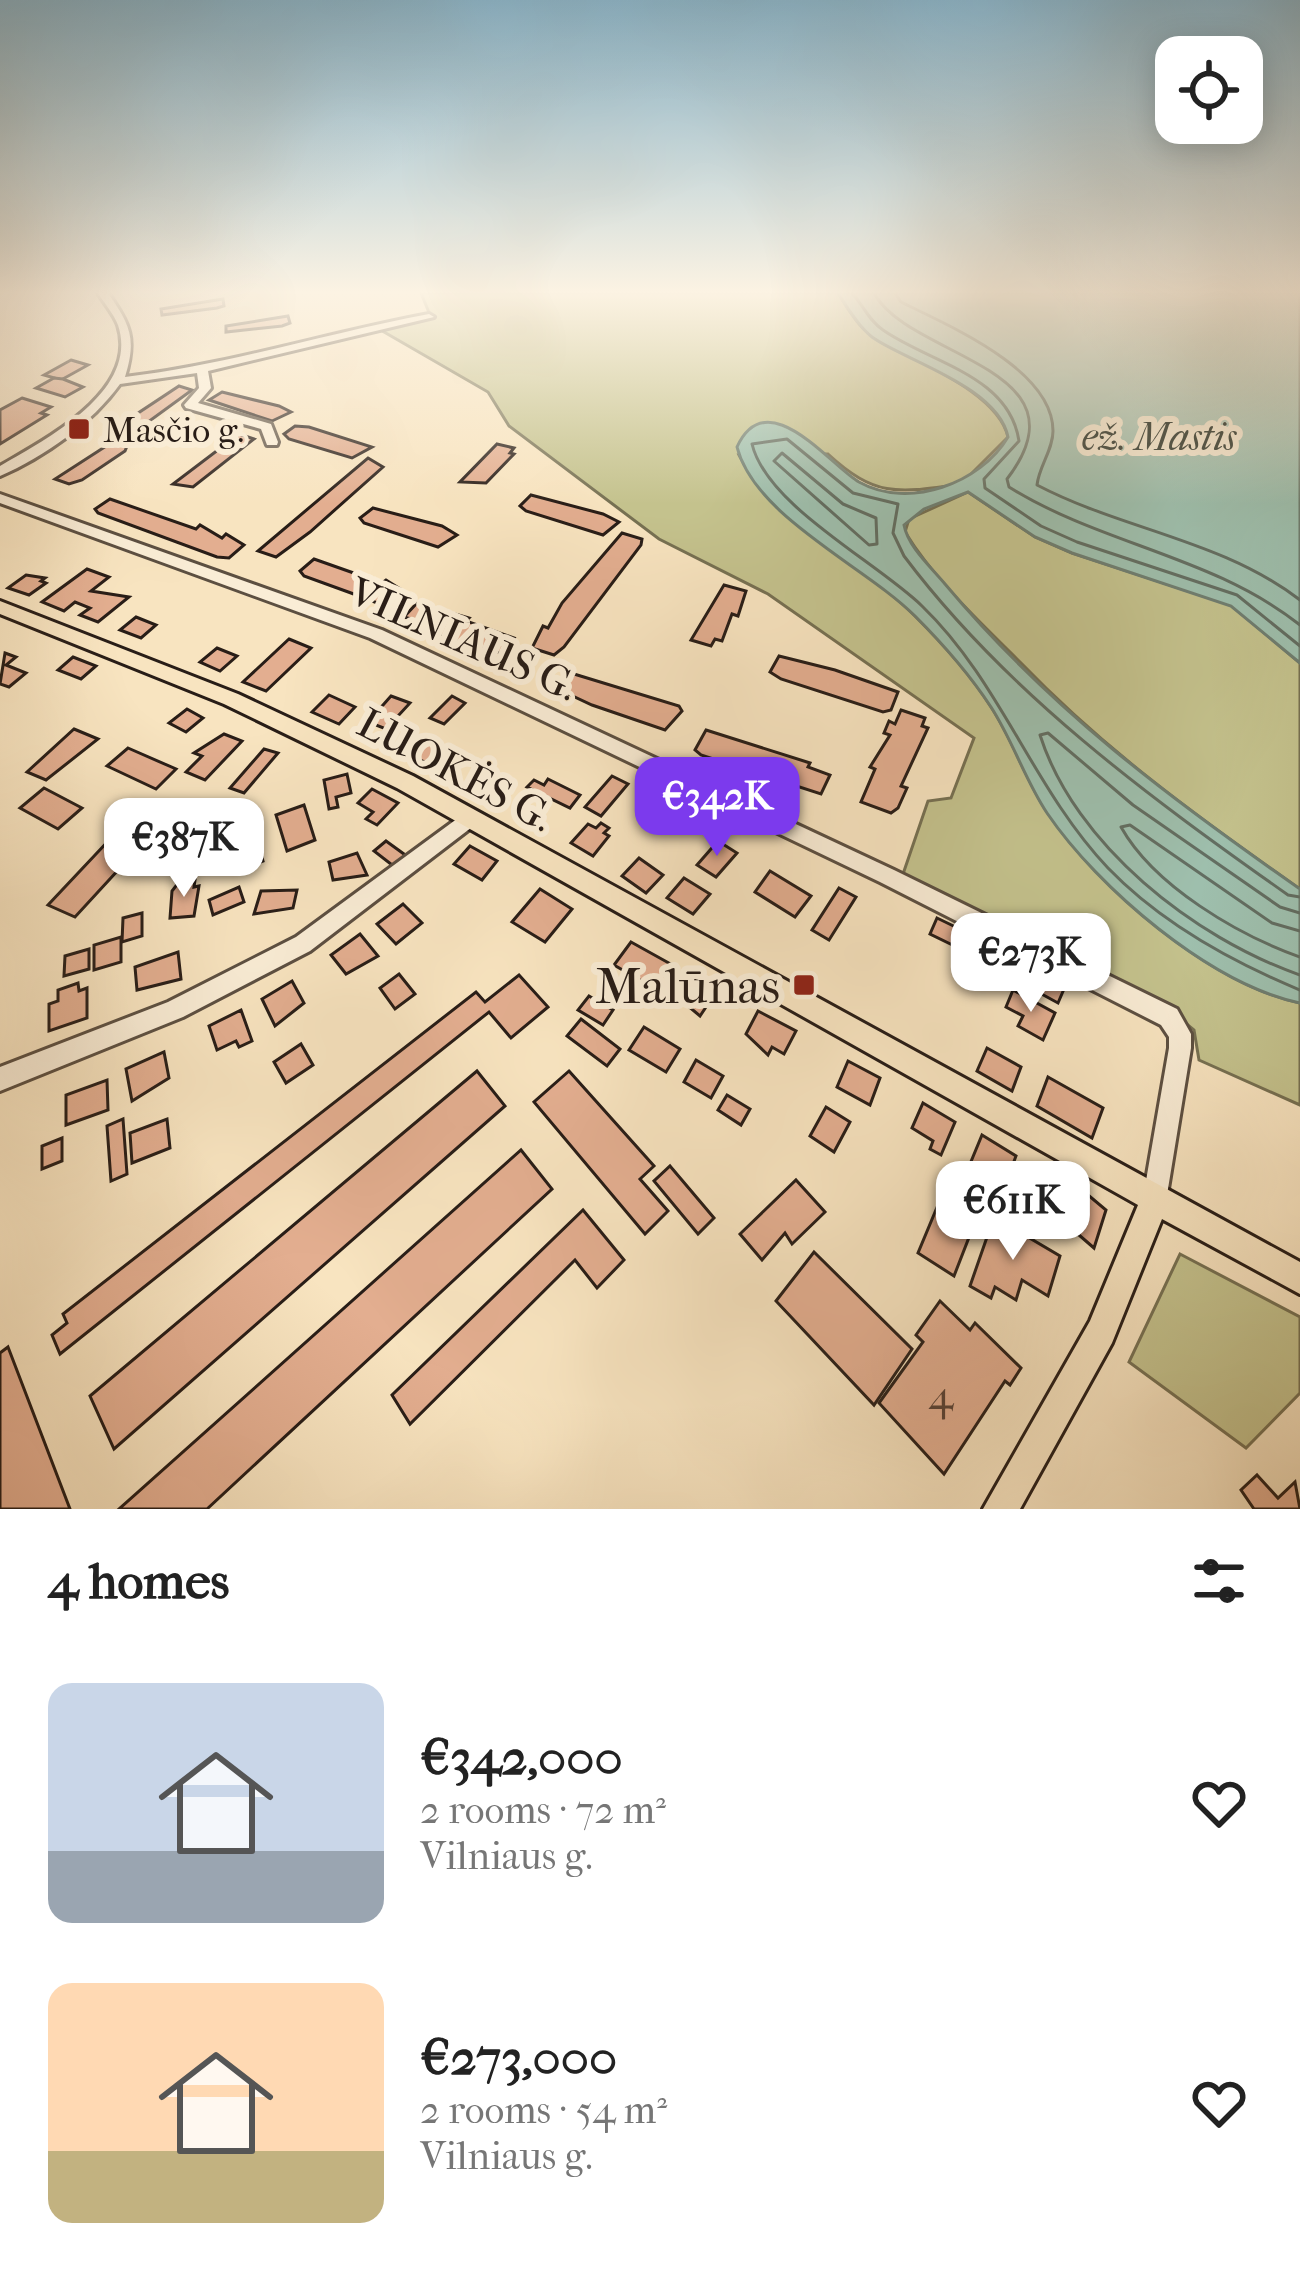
<!DOCTYPE html>
<meta charset="utf-8">
<style>
body{margin:0;font-family:"IM FELL French Canon",serif;background:#f2f2f2;color:#222;height:100vh;display:flex;flex-direction:column;font-size:45px;white-space:nowrap}
*{box-sizing:border-box;margin:0}
p{font-size:39px;color:#767676}
.icon{flex:none;width:66px;height:66px;fill:none;stroke:currentColor;stroke-width:2;stroke-linecap:round;stroke-linejoin:round}
.map{position:relative;height:1509px;overflow:hidden}
.details{display:flex;flex-direction:column;background:#fff;flex:1}
.details>*{flex:none}
.tools{position:absolute;left:1155px;top:36px;display:grid;gap:24px}
.tools a{display:grid;place-items:center;width:108px;height:108px;border-radius:24px;background:#fff;box-shadow:0 6px 30px #0003;font-size:60px}
.price{position:absolute;translate:-50% -102px;padding:0 27px;border-radius:24px;background:#fff;color:#222;font-size:39px;line-height:78px;filter:drop-shadow(0 3px 6px #0008)}
.price::after{content:'';position:absolute;left:50%;top:72px;width:36px;height:27px;margin-left:-18px;background:inherit;clip-path:polygon(0 0,100% 0,50% 100%)}
.price.on{background:#7c3aed;color:#fff}
ul{padding:0;list-style:none}
li{display:flex;align-items:center;gap:36px;height:300px;padding:0 48px}
li span{display:grid;place-items:center;flex:none;width:336px;height:240px;border-radius:24px;color:#555}
li>.icon{margin-inline-start:auto}
span .icon{width:144px;height:144px;fill:#fffc;stroke-width:1}
li b{font-size:51px}
h2{display:flex;justify-content:space-between;align-items:center;height:144px;padding:0 48px;font-size:51px}
.map>svg:first-child{display:block}
.green{fill:#c4c28d;stroke:#767052;stroke-width:3}
.water{fill:#9ebfad;stroke:#6f7e71;stroke-width:3}
.lines{fill:none;stroke-linecap:round;stroke-linejoin:round}
.shore{stroke:#636e62;stroke-width:3}
.building{fill:#e3ae90;stroke:#281d17;stroke-width:3}
.minor-casing{stroke:#5c4f41;stroke-width:6}
.major-casing{stroke:#281d17;stroke-width:6}
.minor{fill:#faedd6;fill-rule:evenodd}
.major{fill:#f8e4c0;fill-rule:evenodd}
.poi-dot{fill:#8f2418;stroke:#faedd6;stroke-width:4.5}
.labels{text-anchor:middle;stroke-width:12;stroke-linejoin:round;paint-order:stroke}
.far-poi-label{font-size:36px;fill:#281d17;stroke:#faedd6;text-anchor:start}
.far-water-label{font-size:39px;font-style:italic;fill:#51564c;stroke:#faedd6}
.street-label{font-size:42px;fill:#281d17;stroke:#faedd6}
.near-number-label{font-size:42px;fill:#574135}
.near-poi-label{font-size:51px;fill:#281d17;stroke:#faedd6;text-anchor:end}
</style>
<div class="map">
<svg width="1300" height="1509" viewBox="0 0 1300 1509">
<rect width="100%" height="100%" fill="#f8e4c0"/>
<filter id="stains"><feTurbulence type="fractalNoise" baseFrequency=".00167" numOctaves="4"/><feColorMatrix values="0 0 0 0 .2 0 0 0 0 .09 0 0 0 0 .02 0 0 0 .5 -.17"/></filter>
<radialGradient id="worn" r=".72"><stop offset=".6" stop-color="#630" stop-opacity="0"/><stop offset="1" stop-color="#630" stop-opacity=".3"/></radialGradient>
<!-- green -->
<g class="green">
<path d="M 421,293 L 838,293 C 844,303 856,323 865,330 C 900,356 997,388 1008,437 L 961,484 C 898,493 876,498 828,454 L 739,455 C 776,528 859,560 914,615 C 942,643 970,674 991,707 C 1013,740 1025,779 1047,812 C 1098,888 1210,984 1300,1003 L 1300,1105 L 1199,1060 L 1194,1030 L 1154,997 L 902,877 L 928,801 L 951,798 L 974,738 L 768,594 L 659,539 L 509,426 L 488,392 L 372,325 L 430,315 Z"/>
<path d="M 968,492 L 1035,537 L 1072,553 L 1231,605 L 1300,663 L 1300,889 C 1200,819 1106,751 1021,663 C 980,622 936,582 905,532 L 909,519 Z"/>
<path d="M 1180,1254 L 1300,1317 L 1300,1393 L 1246,1448 L 1129,1362 Z"/>
</g>
<!-- water -->
<path class="water" d="M 838,293 L 1300,293 L 1300,663 L 1231,606 L 1072,553 L 1035,537 L 968,492 L 924,509 L 904,525 C 908,547 931,567 945,584 C 1049,708 1168,797 1300,889 L 1300,1003 C 1210,984 1098,888 1047,813 C 1025,780 1013,741 991,707 C 970,675 942,643 915,616 C 865,566 755,517 737,447 C 767,381 831,466 859,482 C 909,510 981,483 1008,437 C 998,386 903,360 872,337 C 859,327 846,306 838,293 Z"/>
<g class="lines">
<!-- shore -->
<g class="shore">
<path d="M 852,293 C 863,305 869,321 883,330 C 930,363 1009,375 1019,441 L 984,479 L 985,488 L 1041,526 L 1077,542 L 1237,595 L 1300,646"/>
<path d="M 874,293 C 908,358 1093,367 1007,479 L 1009,487 C 1102,545 1213,556 1300,625"/>
<path d="M 895,293 L 901,302 C 947,325 1053,369 1053,431 C 1053,450 1039,466 1037,485 C 1123,530 1222,540 1300,600"/>
<path d="M 782,453 L 843,504 L 876,518 L 877,544 L 869,545 L 774,461 Z"/>
<path d="M 1300,897 L 1288,895 C 1149,797 1007,693 904,556 L 893,533 L 898,504 L 853,493 L 787,439 L 752,444 C 767,506 877,562 922,606 C 1001,682 1033,789 1108,868 C 1161,923 1230,961 1300,990"/>
<path d="M 1300,913 L 1280,907 L 1133,805 L 1048,733 L 1040,735 C 1075,845 1194,938 1300,975"/>
<path d="M 1300,931 L 1272,923 L 1130,825 L 1121,827 C 1154,886 1238,935 1300,957"/>
</g>
</g>
<!-- building -->
<g class="building">
<path d="M 223,299 L 224,306 L 217,308 L 162,315 L 161,309 Z"/>
<path d="M 288,316 L 290,323 L 282,326 L 226,332 L 226,326 Z"/>
<path d="M 71,360 L 88,365 L 61,380 L 44,375 Z"/>
<path d="M 54,378 L 63,379 L 83,387 L 65,397 L 36,388 Z"/>
<path d="M 179,386 L 192,390 L 133,433 L 111,431 Z"/>
<path d="M 222,392 L 279,406 L 291,412 L 272,421 L 209,400 Z"/>
<path d="M 22,398 L 51,407 L 41,413 L 47,415 L 0,444 L 0,410 Z"/>
<path d="M 295,426 L 309,427 L 372,447 L 352,458 L 289,439 L 284,434 Z"/>
<path d="M 239,434 L 254,439 L 193,487 L 173,484 Z"/>
<path d="M 114,441 L 127,446 L 125,451 L 82,480 L 69,484 L 55,479 Z"/>
<path d="M 497,444 L 514,448 L 510,453 L 514,454 L 486,483 L 460,482 Z"/>
<path d="M 368,458 L 383,467 L 310,532 L 276,557 L 258,551 Z"/>
<path d="M 531,495 L 603,514 L 619,522 L 603,535 L 526,511 L 520,506 Z"/>
<path d="M 110,499 L 196,529 L 200,525 L 222,538 L 226,534 L 244,545 L 229,558 L 217,557 L 98,513 L 95,509 Z"/>
<path d="M 373,508 L 442,526 L 457,535 L 438,547 L 364,523 L 360,518 Z"/>
<path d="M 622,533 L 642,539 L 641,545 L 564,647 L 554,655 L 532,648 L 543,626 L 548,628 L 562,603 Z"/>
<path d="M 314,559 L 382,583 L 386,580 L 402,590 L 380,604 L 351,593 L 304,576 L 300,571 Z"/>
<path d="M 87,569 L 109,577 L 91,591 L 129,597 L 98,622 L 80,615 L 90,608 L 75,602 L 64,611 L 42,602 Z"/>
<path d="M 26,575 L 45,578 L 41,581 L 46,583 L 29,595 L 8,588 Z"/>
<path d="M 724,585 L 746,591 L 738,616 L 732,614 L 722,641 L 715,639 L 711,646 L 691,640 Z"/>
<path d="M 417,603 L 469,618 L 466,621 L 514,638 L 502,653 L 470,646 L 437,634 L 440,631 L 407,623 L 411,619 L 404,617 Z"/>
<path d="M 136,617 L 156,625 L 141,638 L 120,630 Z"/>
<path d="M 289,639 L 311,648 L 266,691 L 243,682 Z"/>
<path d="M 217,648 L 237,656 L 220,671 L 200,662 Z"/>
<path d="M 5,653 L 16,657 L 6,665 L 26,673 L 9,687 L 0,684 Z"/>
<path d="M 779,656 L 835,670 L 898,692 L 891,710 L 883,712 L 781,679 L 770,672 Z"/>
<path d="M 73,657 L 96,666 L 81,679 L 58,670 Z"/>
<path d="M 574,674 L 679,706 L 682,711 L 665,730 L 592,705 L 562,691 Z"/>
<path d="M 329,695 L 355,707 L 339,724 L 312,712 Z"/>
<path d="M 391,696 L 410,703 L 386,729 L 368,722 Z"/>
<path d="M 452,696 L 465,703 L 444,724 L 430,718 Z"/>
<path d="M 187,709 L 203,718 L 186,732 L 169,723 Z"/>
<path d="M 901,710 L 925,718 L 922,726 L 928,728 L 901,786 L 907,788 L 898,808 L 891,813 L 861,802 L 875,769 L 870,767 L 890,735 L 884,733 L 889,721 L 895,724 Z"/>
<path d="M 74,729 L 98,739 L 46,780 L 27,772 Z"/>
<path d="M 706,730 L 810,763 L 808,767 L 830,775 L 821,794 L 701,755 L 695,750 Z"/>
<path d="M 224,734 L 242,741 L 205,780 L 186,772 L 202,756 L 194,753 Z"/>
<path d="M 407,736 L 439,748 L 427,763 L 395,750 Z"/>
<path d="M 128,748 L 176,769 L 156,789 L 107,766 Z"/>
<path d="M 264,749 L 278,753 L 244,793 L 230,788 Z"/>
<path d="M 347,774 L 351,793 L 336,797 L 338,807 L 329,809 L 324,780 Z"/>
<path d="M 612,776 L 628,784 L 601,816 L 585,807 Z"/>
<path d="M 548,779 L 580,795 L 570,808 L 527,787 L 534,780 L 544,785 Z"/>
<path d="M 44,788 L 82,808 L 58,829 L 20,808 Z"/>
<path d="M 372,789 L 398,803 L 377,825 L 366,819 L 373,812 L 358,803 Z"/>
<path d="M 304,805 L 315,840 L 287,851 L 276,815 Z"/>
<path d="M 128,820 L 154,831 L 75,917 L 48,905 Z"/>
<path d="M 601,823 L 609,828 L 604,833 L 609,836 L 593,856 L 571,843 L 588,824 L 596,828 Z"/>
<path d="M 253,824 L 263,861 L 247,867 L 238,830 Z"/>
<path d="M 386,841 L 408,857 L 396,868 L 374,851 Z"/>
<path d="M 718,841 L 737,853 L 716,877 L 697,865 Z"/>
<path d="M 470,846 L 497,861 L 482,880 L 454,864 Z"/>
<path d="M 357,853 L 367,875 L 333,880 L 329,862 Z"/>
<path d="M 639,858 L 663,875 L 646,893 L 622,876 Z"/>
<path d="M 770,871 L 811,896 L 795,917 L 755,892 Z"/>
<path d="M 684,878 L 710,894 L 693,914 L 667,898 Z"/>
<path d="M 195,880 L 194,887 L 199,886 L 194,916 L 170,918 L 172,891 L 179,882 Z"/>
<path d="M 239,887 L 244,902 L 213,915 L 209,900 Z"/>
<path d="M 839,888 L 856,897 L 829,940 L 812,930 Z"/>
<path d="M 540,889 L 572,909 L 545,942 L 512,922 Z"/>
<path d="M 297,890 L 293,908 L 254,914 L 261,891 Z"/>
<path d="M 403,904 L 422,923 L 396,944 L 377,924 Z"/>
<path d="M 142,913 L 142,936 L 122,942 L 123,918 Z"/>
<path d="M 937,918 L 976,937 L 969,953 L 930,934 Z"/>
<path d="M 360,934 L 378,956 L 346,974 L 331,955 Z"/>
<path d="M 121,937 L 121,962 L 94,970 L 94,945 Z"/>
<path d="M 631,942 L 676,967 L 661,992 L 614,965 Z"/>
<path d="M 89,949 L 89,969 L 64,976 L 65,956 Z"/>
<path d="M 178,952 L 181,979 L 137,990 L 135,967 Z"/>
<path d="M 1014,961 L 1064,989 L 1058,1003 L 1007,975 Z"/>
<path d="M 399,974 L 415,994 L 395,1009 L 380,988 Z"/>
<path d="M 519,975 L 548,1007 L 511,1038 L 489,1012 L 60,1354 L 52,1335 L 67,1323 L 63,1314 L 476,992 L 485,1002 Z"/>
<path d="M 690,977 L 699,977 L 716,992 L 700,1016 L 676,996 Z"/>
<path d="M 292,981 L 304,1003 L 275,1026 L 262,999 Z"/>
<path d="M 78,983 L 79,991 L 87,988 L 87,1018 L 49,1031 L 49,1004 L 58,1001 L 58,990 Z"/>
<path d="M 1013,990 L 1055,1013 L 1043,1040 L 1018,1026 L 1023,1016 L 1006,1007 Z"/>
<path d="M 589,996 L 613,1010 L 603,1025 L 578,1010 Z"/>
<path d="M 241,1010 L 252,1041 L 239,1047 L 236,1041 L 217,1050 L 209,1026 Z"/>
<path d="M 758,1011 L 796,1031 L 784,1054 L 772,1047 L 768,1055 L 746,1034 Z"/>
<path d="M 581,1019 L 620,1049 L 607,1066 L 567,1036 Z"/>
<path d="M 644,1027 L 680,1049 L 666,1072 L 629,1050 Z"/>
<path d="M 301,1044 L 313,1065 L 286,1083 L 274,1062 Z"/>
<path d="M 987,1048 L 1021,1067 L 1012,1091 L 977,1071 Z"/>
<path d="M 164,1052 L 169,1078 L 132,1101 L 126,1069 Z"/>
<path d="M 696,1060 L 723,1076 L 711,1098 L 684,1082 Z"/>
<path d="M 848,1061 L 880,1078 L 870,1105 L 837,1087 Z"/>
<path d="M 477,1071 L 505,1106 L 114,1449 L 90,1396 Z"/>
<path d="M 569,1071 L 654,1166 L 640,1179 L 668,1211 L 645,1234 L 534,1102 Z"/>
<path d="M 1048,1077 L 1103,1108 L 1092,1138 L 1037,1106 Z"/>
<path d="M 107,1080 L 108,1110 L 66,1125 L 66,1095 Z"/>
<path d="M 727,1095 L 750,1109 L 741,1125 L 718,1110 Z"/>
<path d="M 923,1103 L 955,1122 L 941,1155 L 930,1149 L 933,1141 L 912,1128 Z"/>
<path d="M 826,1107 L 850,1122 L 834,1152 L 810,1136 Z"/>
<path d="M 123,1119 L 127,1174 L 111,1181 L 107,1126 Z"/>
<path d="M 167,1119 L 170,1148 L 132,1163 L 130,1133 Z"/>
<path d="M 982,1135 L 1016,1156 L 1003,1191 L 970,1164 Z"/>
<path d="M 62,1138 L 62,1161 L 42,1169 L 42,1146 Z"/>
<path d="M 521,1150 L 552,1189 L 207,1509 L 119,1509 Z"/>
<path d="M 670,1166 L 714,1218 L 698,1234 L 654,1181 Z"/>
<path d="M 1069,1179 L 1106,1210 L 1094,1248 L 1057,1216 Z"/>
<path d="M 796,1180 L 825,1212 L 792,1244 L 785,1233 L 762,1260 L 740,1234 Z"/>
<path d="M 938,1205 L 973,1227 L 954,1276 L 918,1253 Z"/>
<path d="M 583,1210 L 624,1260 L 597,1288 L 575,1260 L 410,1424 L 392,1395 Z"/>
<path d="M 994,1217 L 1060,1256 L 1048,1296 L 1022,1280 L 1016,1300 L 995,1287 L 991,1298 L 970,1286 Z"/>
<path d="M 814,1252 L 912,1349 L 874,1405 L 776,1301 Z"/>
<path d="M 940,1301 L 970,1330 L 975,1323 L 1021,1368 L 1010,1385 L 1005,1381 L 944,1474 L 879,1403 L 923,1342 L 916,1335 Z"/>
<path d="M 8,1347 L 70,1509 L 0,1509 L 0,1353 Z"/>
<path d="M 1257,1475 L 1278,1498 L 1295,1482 L 1300,1509 L 1254,1509 L 1241,1490 Z"/>
</g>
<g class="lines">
<!-- minor casing -->
<g class="minor-casing">
<g id="minor">
<path d="M 98,293 L 108,293 C 130,325 137,338 125,377 C 228,365 327,333 429,314 L 434,317 L 208,371 L 211,388 L 198,403 L 271,424 L 278,442 L 277,445 L 267,445 L 261,429 L 186,408 L 184,405 L 199,388 L 197,373 L 120,384 C 92,423 44,457 0,476 L 0,466 C 46,439 140,391 118,325 C 114,314 104,303 98,293 Z"/>
<path d="M 0,494 L 382,630 L 894,870 L 1177,1009 L 1191,1034 L 1191,1048 L 1165,1207 L 1156,1211 L 1147,1207 L 1143,1198 L 1169,1048 L 1169,1037 L 1161,1025 L 880,882 L 370,638 L 0,503 Z"/>
<path d="M 469,810 L 476,812 L 479,818 L 476,824 L 310,951 L 183,1017 L 0,1091 L 0,1067 L 168,1002 L 296,937 Z"/>
</g>
</g>
<!-- major casing -->
<g class="major-casing">
<path id="major" d="M 0,601 L 238,694 L 413,776 L 1300,1262 L 1300,1294 L 1162,1219 L 1112,1343 L 1020,1509 L 983,1509 L 1090,1321 L 1138,1205 L 397,788 L 224,704 L 0,614 Z"/>
</g>
<!-- minor -->
<use href="#minor" class="minor"/>
<!-- major -->
<use href="#major" class="major"/>
</g>
<!-- sky -->
<linearGradient id="sky" x2="0" y2="1"><stop stop-color="#8ab8d0"/><stop offset="0.58" stop-color="#fcf3e3"/><stop offset="1" stop-color="#fcf3e3" stop-opacity="0"/></linearGradient>
<rect width="1300" height="504" fill="url(#sky)"/>
<!-- markers -->
<g class="poi-dot">
<rect x="67" y="417" width="24" height="24" rx="6"/>
<rect x="792" y="973" width="24" height="24" rx="6"/>
</g>
<g class="labels">
<!-- far-poi labels -->
<g class="far-poi-label">
<text x="103" y="442">Masčio g.</text>
</g>
<!-- far-water labels -->
<g class="far-water-label">
<text x="1159" y="450">ež. Mastis</text>
</g>
<!-- street labels -->
<g class="street-label">
<text transform="translate(464 638) rotate(24)" y="15">VILNIAUS G.</text>
<text transform="translate(456 769) rotate(28)" y="15">LUOKĖS G.</text>
</g>
<!-- near-number labels -->
<g class="near-number-label">
<text x="941" y="1409">4</text>
</g>
<!-- near-poi labels -->
<g class="near-poi-label">
<text x="780" y="1003">Malūnas</text>
</g>
</g>
<rect width="100%" height="100%" filter="url(#stains)"/>
<rect width="100%" height="100%" fill="url(#worn)"/>
</svg>
<div class="tools">
<a><svg class="icon" aria-label="locate" viewBox="0 0 24 24"><circle cx="12" cy="12" r="6"/><path d="M12 2v4M12 18v4M2 12h4M18 12h4"/></svg></a>
</div>
<b class="price on" style="left:717px;top:859px">€342K</b>
<b class="price" style="left:184px;top:900px">€387K</b>
<b class="price" style="left:1031px;top:1015px">€273K</b>
<b class="price" style="left:1013px;top:1263px">€611K</b>
</div>
<section class="details">
<h2>4 homes<svg class="icon" aria-label="filters" viewBox="0 0 24 24"><path d="M4 7h16M4 17h16"/><circle cx="9" cy="7" r="2"/><circle cx="15" cy="17" r="2"/></svg></h2>
<ul>
<li><span style="background:linear-gradient(#c9d6e8 70%,#9aa5b1 0)"><svg class="icon" aria-label="home" viewBox="0 0 24 24"><path d="M3 11l9-7 9 7M6 9v11h12V9"/></svg></span><div><b>€342,000</b><p>2 rooms · 72 m²</p><p>Vilniaus g.</p></div><svg class="icon" aria-label="heart" viewBox="0 0 24 24"><path d="M12 20l-8-8c-3-5 5-10 8-4 3-6 11-1 8 4z"/></svg></li>
<li><span style="background:linear-gradient(#ffd9b3 70%,#c2b280 0)"><svg class="icon" aria-label="home" viewBox="0 0 24 24"><path d="M3 11l9-7 9 7M6 9v11h12V9"/></svg></span><div><b>€273,000</b><p>2 rooms · 54 m²</p><p>Vilniaus g.</p></div><svg class="icon" aria-label="heart" viewBox="0 0 24 24"><path d="M12 20l-8-8c-3-5 5-10 8-4 3-6 11-1 8 4z"/></svg></li>
</ul>
</section>
